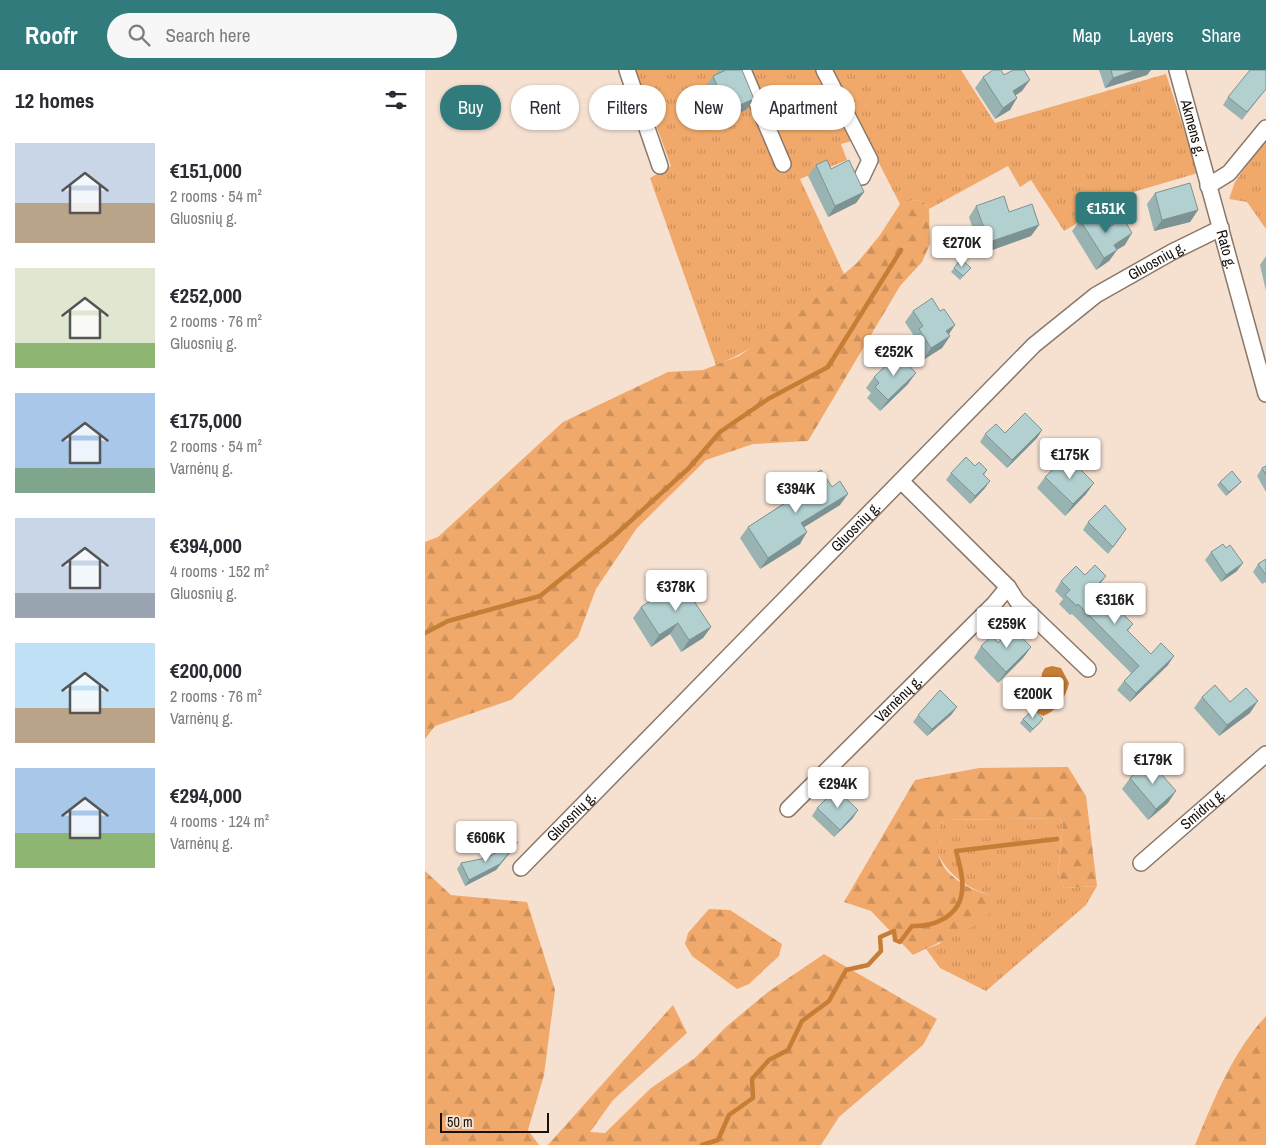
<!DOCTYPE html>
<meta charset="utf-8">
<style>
body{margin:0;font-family:"Archivo Narrow",sans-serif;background:#f7f7f7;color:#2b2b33;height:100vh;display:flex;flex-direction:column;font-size:19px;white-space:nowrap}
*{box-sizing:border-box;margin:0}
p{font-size:16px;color:#7c7c81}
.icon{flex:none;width:28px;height:28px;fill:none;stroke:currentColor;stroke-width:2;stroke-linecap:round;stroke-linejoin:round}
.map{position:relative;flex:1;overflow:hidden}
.panel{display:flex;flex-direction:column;background:#fff;width:425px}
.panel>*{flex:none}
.banner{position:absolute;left:15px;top:15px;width:475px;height:45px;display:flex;gap:10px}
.scale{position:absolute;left:15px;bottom:12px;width:109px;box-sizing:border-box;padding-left:5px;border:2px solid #18110b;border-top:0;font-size:14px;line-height:18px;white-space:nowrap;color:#18110b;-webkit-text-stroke:4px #f6e1d1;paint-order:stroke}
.price{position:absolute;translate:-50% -42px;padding:0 11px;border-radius:5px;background:#fff;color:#222;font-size:16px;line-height:32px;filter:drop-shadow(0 1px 2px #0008)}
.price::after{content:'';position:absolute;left:50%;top:30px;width:15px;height:11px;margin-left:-8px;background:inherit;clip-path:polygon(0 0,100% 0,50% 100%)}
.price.current{background:#317b7d;color:#fff}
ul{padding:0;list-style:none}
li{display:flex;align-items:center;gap:15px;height:125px;padding:0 15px}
li span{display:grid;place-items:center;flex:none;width:140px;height:100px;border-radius:0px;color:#555}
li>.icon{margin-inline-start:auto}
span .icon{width:60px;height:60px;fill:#fffc;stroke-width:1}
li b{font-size:21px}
h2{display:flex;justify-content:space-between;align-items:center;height:60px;padding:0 15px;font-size:21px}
.pill{padding:0 18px;border-radius:22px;background:#fff;box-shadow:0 1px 4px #0004;font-size:18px;line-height:45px}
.pill.current{background:#317b7d;color:#fff}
header{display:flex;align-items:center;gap:30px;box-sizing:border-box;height:70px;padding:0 25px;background:#317b7d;color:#fff}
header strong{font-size:24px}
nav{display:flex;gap:28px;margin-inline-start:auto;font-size:18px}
.search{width:350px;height:45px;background:#f7f7f7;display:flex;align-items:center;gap:12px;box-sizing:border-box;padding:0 18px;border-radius:28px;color:#7c7c81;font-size:19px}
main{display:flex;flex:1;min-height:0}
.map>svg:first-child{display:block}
.grass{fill:url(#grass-tufts)}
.forest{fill:url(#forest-firs)}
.water{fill:#c67e37}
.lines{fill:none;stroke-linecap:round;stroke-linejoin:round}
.stream{stroke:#c67e37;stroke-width:4.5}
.minor-casing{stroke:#8a7869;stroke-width:18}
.minor{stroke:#fff;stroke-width:15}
.wall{fill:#99b3b3}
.shaded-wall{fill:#7d9292}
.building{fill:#b2d0d0;stroke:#7d9292}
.labels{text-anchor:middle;stroke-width:4.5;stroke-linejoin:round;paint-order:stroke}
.street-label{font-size:15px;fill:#18110b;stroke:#f6e1d1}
</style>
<header>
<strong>Roofr</strong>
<div class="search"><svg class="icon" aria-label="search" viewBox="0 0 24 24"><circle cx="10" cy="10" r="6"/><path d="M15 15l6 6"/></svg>Search here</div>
<nav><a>Map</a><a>Layers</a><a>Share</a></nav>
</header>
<main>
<section class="panel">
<h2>12 homes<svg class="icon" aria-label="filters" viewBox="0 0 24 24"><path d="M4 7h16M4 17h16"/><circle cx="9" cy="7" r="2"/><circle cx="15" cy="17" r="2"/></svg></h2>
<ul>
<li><span style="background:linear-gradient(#c9d6e8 60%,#b9a48a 0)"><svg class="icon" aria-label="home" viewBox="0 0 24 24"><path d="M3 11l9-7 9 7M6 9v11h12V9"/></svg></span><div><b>€151,000</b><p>2 rooms · 54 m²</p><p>Gluosnių g.</p></div></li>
<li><span style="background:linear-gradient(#dfe7d0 75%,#8fb573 0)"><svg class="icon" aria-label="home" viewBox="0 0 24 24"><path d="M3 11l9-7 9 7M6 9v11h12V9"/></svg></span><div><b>€252,000</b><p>2 rooms · 76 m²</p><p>Gluosnių g.</p></div></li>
<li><span style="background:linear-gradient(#a9c7e8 75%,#7fa58c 0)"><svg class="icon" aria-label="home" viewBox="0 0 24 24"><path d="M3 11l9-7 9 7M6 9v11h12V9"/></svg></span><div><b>€175,000</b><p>2 rooms · 54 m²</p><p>Varnėnų g.</p></div></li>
<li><span style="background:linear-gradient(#c9d6e8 75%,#9aa5b1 0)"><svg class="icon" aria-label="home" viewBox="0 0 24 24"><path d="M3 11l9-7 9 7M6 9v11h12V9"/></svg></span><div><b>€394,000</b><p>4 rooms · 152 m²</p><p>Gluosnių g.</p></div></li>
<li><span style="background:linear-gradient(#bfe0f5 65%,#b9a48a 0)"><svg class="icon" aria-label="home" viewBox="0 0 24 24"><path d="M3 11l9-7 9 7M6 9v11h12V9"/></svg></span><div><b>€200,000</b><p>2 rooms · 76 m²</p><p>Varnėnų g.</p></div></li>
<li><span style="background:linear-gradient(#a9c7e8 65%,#8fb573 0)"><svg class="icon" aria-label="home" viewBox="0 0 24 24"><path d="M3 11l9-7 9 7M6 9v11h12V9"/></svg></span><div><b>€294,000</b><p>4 rooms · 124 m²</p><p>Varnėnų g.</p></div></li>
</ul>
</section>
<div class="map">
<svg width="841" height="1075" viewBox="0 0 841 1075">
<defs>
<pattern id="grass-tufts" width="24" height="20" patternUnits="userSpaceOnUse" patternTransform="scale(1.25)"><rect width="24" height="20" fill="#f0a96a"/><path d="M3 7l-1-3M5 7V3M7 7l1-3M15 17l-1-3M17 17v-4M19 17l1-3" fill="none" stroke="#cd905b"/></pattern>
<pattern id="forest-firs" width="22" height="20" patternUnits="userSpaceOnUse" patternTransform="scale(1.25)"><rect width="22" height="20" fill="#f0a96a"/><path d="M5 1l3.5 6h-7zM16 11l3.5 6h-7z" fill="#cd905b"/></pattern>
</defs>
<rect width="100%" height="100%" fill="#f6e1d1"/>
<!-- grass -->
<g class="grass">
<path d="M 211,0 L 394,0 L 430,70 L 416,74 L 422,90 L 375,109 L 419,204 C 379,238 339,277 291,295 L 225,108 L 246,96 Z"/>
<path d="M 406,0 L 536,0 L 570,53 L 741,4 L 773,103 L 705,123 L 639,161 L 606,110 L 595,117 L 583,96 L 504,139 L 499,132 L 489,130 L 475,134 Z"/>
<path d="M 841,68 L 841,159 L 822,132 L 804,129 L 810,112 Z"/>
<path d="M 633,748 L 638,753 L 633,805 L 639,818 L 672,816 L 661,835 L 561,921 L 515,898 L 501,879 L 514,874 L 565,825 C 535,818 493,782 519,750 Z"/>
</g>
<!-- forest -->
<g class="forest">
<path d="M 489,130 L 499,132 L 504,139 L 505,174 L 497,192 L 475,216 L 383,371 L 328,374 L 281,390 L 212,458 L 171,519 L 153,567 L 86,630 L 10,656 L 0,669 L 0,472 L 13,467 L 138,352 L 243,302 L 278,300 L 314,286 L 367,248 L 432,193 L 455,165 L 475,134 Z"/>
<path d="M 643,697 L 661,726 L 672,816 L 639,818 L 633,805 L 638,753 L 633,748 L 519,750 C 507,764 511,791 524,803 C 535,814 551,822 565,825 L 567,840 L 561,850 L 488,885 L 446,841 L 419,832 L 490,710 L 554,698 Z"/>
<path d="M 0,801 L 26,825 L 102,832 L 130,920 L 119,1005 L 103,1060 L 114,1075 L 0,1075 Z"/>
<path d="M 284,839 L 305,840 L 357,874 L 354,886 L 324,914 L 312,919 L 267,886 L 260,874 L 263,863 Z"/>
<path d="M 399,884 L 512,949 L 498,975 L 414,1047 L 396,1075 L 123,1075 L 248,935 L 262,963 L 188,1030 L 165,1062 L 180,1063 L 226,1018 L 270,988 L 302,956 L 343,922 Z"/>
<path d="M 841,946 L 841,1075 L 770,1075 C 789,1029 807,983 841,946 Z"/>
</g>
<!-- water -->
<path class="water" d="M 627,596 L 636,598 L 644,613 C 641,627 632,641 618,646 L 607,640 L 605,632 L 615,619 L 617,603 L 620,598 Z"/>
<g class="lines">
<!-- stream -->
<g class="stream">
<path d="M 0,563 L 23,551 L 115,526 L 189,466 L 264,398 L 295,362 L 343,329 L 403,297 L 476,180"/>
<path d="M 277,1075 L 293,1070 L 304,1045 L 328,1028 L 327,1009 L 344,990 L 363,980 L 377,951 L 404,931 L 421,900 L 443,895 L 456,881 L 455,867 L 469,861 L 470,870 L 475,872 L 487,856 C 509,857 535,846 537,821 C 539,808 534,793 531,781 L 632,769"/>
</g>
<!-- minor casing -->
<g class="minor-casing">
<g id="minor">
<path d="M 202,0 L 235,96"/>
<path d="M 318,0 L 358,94"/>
<path d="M 399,0 L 445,90 L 437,107"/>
<path id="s1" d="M 752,0 L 841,324"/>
<path d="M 783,116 L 804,103 L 841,58"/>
<path d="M 477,412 L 583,517 L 592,531 L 663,599"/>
<path id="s2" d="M 363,739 L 569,534 L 583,517"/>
<path id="s3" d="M 716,793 L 841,684"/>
<path id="s4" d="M 96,798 L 609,275 L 671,225 L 747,182 L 796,158"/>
</g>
</g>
<!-- minor -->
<use href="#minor" class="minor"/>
</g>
<!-- wall -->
<g class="wall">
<path d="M 294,0 L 317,0 L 321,40 L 294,51 L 280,17 L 288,6 L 290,5 Z"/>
<path d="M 674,0 L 726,0 L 722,5 L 680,18 Z"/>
<path d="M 841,0 L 841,19 L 817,50 L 798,35 L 803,27 Z"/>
<path d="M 579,5 L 597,21 L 591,25 L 585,40 L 570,49 L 550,18 L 558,7 Z"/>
<path d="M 391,95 L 406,99 L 439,122 L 431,133 L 403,147 L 383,106 Z"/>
<path d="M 730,123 L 773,140 L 765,152 L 729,161 L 722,134 Z"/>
<path d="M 551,136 L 584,142 L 614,155 L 606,166 L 556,184 L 544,147 Z"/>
<path d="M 655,150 L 679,160 L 700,175 L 692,180 L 684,191 L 671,200 L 647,161 Z"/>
<path d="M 841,186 L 841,221 L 835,195 Z"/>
<path d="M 529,198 L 546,198 L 535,210 L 526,202 Z"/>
<path d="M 488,241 L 524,264 L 525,266 L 517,278 L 498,290 L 486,270 L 489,266 L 480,252 Z"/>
<path d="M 449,307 L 483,314 L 455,341 L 442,328 L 446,323 L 441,318 Z"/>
<path d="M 617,360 L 612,368 L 582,398 L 555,372 L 560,364 Z"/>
<path d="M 550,396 L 562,400 L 559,405 L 560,418 L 545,434 L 521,410 L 526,403 Z"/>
<path d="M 841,396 L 841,422 L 832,406 L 837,398 Z"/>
<path d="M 620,407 L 661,424 L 640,446 L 612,418 Z"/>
<path d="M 795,412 L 816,412 L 813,415 L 801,426 L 792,415 Z"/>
<path d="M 374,414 L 415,435 L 379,457 L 375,474 L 335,499 L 315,468 L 323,457 L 368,427 L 366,425 Z"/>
<path d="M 663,452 L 696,467 L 683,484 L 658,460 Z"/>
<path d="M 786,482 L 812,501 L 796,512 L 780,490 Z"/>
<path d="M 841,489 L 841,512 L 837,514 L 828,502 L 833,494 Z"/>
<path d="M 660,505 L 681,506 L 672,518 L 708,554 L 703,561 L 726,584 L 743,595 L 705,632 L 692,620 L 699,611 L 706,603 L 647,544 L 645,545 L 634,534 L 638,529 L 630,521 L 636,511 Z"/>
<path d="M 216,537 L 286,557 L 278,568 L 256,582 L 245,564 L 226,577 L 208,548 Z"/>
<path d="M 573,573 L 606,577 L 598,588 L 573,613 L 549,588 L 556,576 Z"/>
<path d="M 777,627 L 805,632 L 825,643 L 794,666 L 769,638 Z"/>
<path d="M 532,637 L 526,645 L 502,666 L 488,652 L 493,645 Z"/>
<path d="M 598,649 L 616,652 L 605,663 L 595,653 Z"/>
<path d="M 705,708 L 743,733 L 723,750 L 697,719 Z"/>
<path d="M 392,738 L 428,748 L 409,767 L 387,746 Z"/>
<path d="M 89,778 L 71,800 L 40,816 L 32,799 L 36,793 L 61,788 Z"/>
</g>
<!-- shaded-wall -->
<g class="shaded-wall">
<path d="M 711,0 L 726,0 L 722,5 L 680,18 L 688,8 Z"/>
<path d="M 605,10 L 597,21 L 580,32 L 588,21 Z"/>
<path d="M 592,28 L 585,40 L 570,49 L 578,38 Z"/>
<path d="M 329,29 L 321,40 L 294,51 L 302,40 Z"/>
<path d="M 439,122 L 431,133 L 403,147 L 410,136 Z"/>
<path d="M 773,140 L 765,152 L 729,161 L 737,150 Z"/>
<path d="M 614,155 L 606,166 L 556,184 L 564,172 Z"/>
<path d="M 707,163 L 700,175 L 681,186 L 689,175 Z"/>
<path d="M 692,180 L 684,191 L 671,200 L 679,188 Z"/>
<path d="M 530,255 L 522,267 L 521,261 Z"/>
<path d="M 525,266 L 517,278 L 498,290 L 506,278 Z"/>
<path d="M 491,303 L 483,314 L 455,341 L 463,330 Z"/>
<path d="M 617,360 L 612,368 L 582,398 L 587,390 Z"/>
<path d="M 565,411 L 560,418 L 545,434 L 550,426 Z"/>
<path d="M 816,412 L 813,415 L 801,426 L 804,422 Z"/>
<path d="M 669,413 L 661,424 L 640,446 L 648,434 Z"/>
<path d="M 423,424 L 415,435 L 368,464 L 376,453 Z"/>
<path d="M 382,462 L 375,474 L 335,499 L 343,488 Z"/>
<path d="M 818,493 L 812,501 L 796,512 L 801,505 Z"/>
<path d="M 681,506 L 674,515 L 664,526 L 670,517 Z"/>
<path d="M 253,553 L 245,564 L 226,577 L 234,565 Z"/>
<path d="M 286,557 L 278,568 L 256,582 L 264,570 Z"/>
<path d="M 606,577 L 598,588 L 573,613 L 581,602 Z"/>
<path d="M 749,586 L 743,595 L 705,632 L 711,623 Z"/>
<path d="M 833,631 L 825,643 L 794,666 L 802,655 Z"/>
<path d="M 532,637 L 526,645 L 502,666 L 507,659 Z"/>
<path d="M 751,721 L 743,733 L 723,750 L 731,739 Z"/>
<path d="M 433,740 L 428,748 L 409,767 L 415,760 Z"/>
<path d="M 93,772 L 71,800 L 40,816 L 44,810 Z"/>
</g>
<!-- building -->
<g class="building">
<path d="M 301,0 L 317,0 L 329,29 L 302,40 L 288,6 Z"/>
<path d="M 568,0 L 576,0 L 579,5 L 588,0 L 599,0 L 605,10 L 588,21 L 592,28 L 578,38 L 558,7 Z"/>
<path d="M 686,0 L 711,0 L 688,8 Z"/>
<path d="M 825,0 L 841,0 L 841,19 L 822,42 L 803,27 Z"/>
<path d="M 402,90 L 406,99 L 424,90 L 439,122 L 410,136 L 391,95 Z"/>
<path d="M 765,113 L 773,140 L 737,150 L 730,123 Z"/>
<path d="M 579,126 L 584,142 L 607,134 L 614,155 L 564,172 L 551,136 Z"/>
<path d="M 668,142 L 679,160 L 698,148 L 707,163 L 689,175 L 692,180 L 679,188 L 655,150 Z"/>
<path d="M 536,189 L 546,198 L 538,206 L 529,198 Z"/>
<path d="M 507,228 L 515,241 L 519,239 L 530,255 L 521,261 L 525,266 L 506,278 L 494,259 L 498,256 L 488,241 Z"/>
<path d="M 473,284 L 491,303 L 463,330 L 450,317 L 454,313 L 449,307 Z"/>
<path d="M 600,343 L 617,360 L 587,390 L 560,364 L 571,354 L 580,363 Z"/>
<path d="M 642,386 L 669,413 L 648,434 L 620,407 Z"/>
<path d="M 541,387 L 550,396 L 554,392 L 562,400 L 558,404 L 565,411 L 550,426 L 526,403 Z"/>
<path d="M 841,396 L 841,405 L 837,398 Z"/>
<path d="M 396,400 L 407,417 L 415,411 L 423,424 L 376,453 L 382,462 L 343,488 L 323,457 L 379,421 L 374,414 Z"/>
<path d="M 807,401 L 816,412 L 804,422 L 795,412 Z"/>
<path d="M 680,435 L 701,459 L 688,477 L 663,452 Z"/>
<path d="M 798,474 L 801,478 L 805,475 L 818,493 L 801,505 L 786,482 Z"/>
<path d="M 841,489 L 841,505 L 833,494 Z"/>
<path d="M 670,495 L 681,506 L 670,517 L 708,554 L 702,560 L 726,584 L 736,573 L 749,586 L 711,623 L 699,611 L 714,596 L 653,534 L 652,536 L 640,525 L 645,520 L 636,511 L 651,496 L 660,505 Z"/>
<path d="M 256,511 L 286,557 L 264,570 L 253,553 L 234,565 L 216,537 Z"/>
<path d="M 588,558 L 606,577 L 581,602 L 556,576 L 567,566 L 573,573 Z"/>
<path d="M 790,615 L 805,632 L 821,618 L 833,631 L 802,655 L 777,627 Z"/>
<path d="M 515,620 L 532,637 L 507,659 L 493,645 Z"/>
<path d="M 609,639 L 618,649 L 608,659 L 598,649 Z"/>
<path d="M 725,691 L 751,721 L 731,739 L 705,708 Z"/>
<path d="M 411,719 L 433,740 L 415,760 L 392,738 Z"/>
<path d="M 93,772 L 75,794 L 44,810 L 36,793 L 61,788 Z"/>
</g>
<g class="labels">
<!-- street labels -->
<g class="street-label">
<text dy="5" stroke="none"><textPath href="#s1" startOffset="60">Akmens g.</textPath></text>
<text dy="5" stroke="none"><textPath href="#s1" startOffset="186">Rato g.</textPath></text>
<text dy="5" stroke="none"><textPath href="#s4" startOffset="882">Gluosnių g.</textPath></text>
<text dy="5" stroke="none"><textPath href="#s4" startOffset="478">Gluosnių g.</textPath></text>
<text dy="5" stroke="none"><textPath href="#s2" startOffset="156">Varnėnų g.</textPath></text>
<text dy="5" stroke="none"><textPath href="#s3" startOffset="82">Smidrų g.</textPath></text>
<text dy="5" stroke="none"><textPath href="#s4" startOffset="72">Gluosnių g.</textPath></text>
</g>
</g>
</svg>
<div class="scale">50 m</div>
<b class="price current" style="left:681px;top:164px">€151K</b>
<b class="price" style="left:537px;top:198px">€270K</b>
<b class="price" style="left:469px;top:307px">€252K</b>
<b class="price" style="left:645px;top:410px">€175K</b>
<b class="price" style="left:371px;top:444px">€394K</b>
<b class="price" style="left:251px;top:542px">€378K</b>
<b class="price" style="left:690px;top:555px">€316K</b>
<b class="price" style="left:582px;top:579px">€259K</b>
<b class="price" style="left:608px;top:649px">€200K</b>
<b class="price" style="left:728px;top:715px">€179K</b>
<b class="price" style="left:413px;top:739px">€294K</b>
<b class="price" style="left:61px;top:793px">€606K</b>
<div class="banner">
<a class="pill current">Buy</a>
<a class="pill">Rent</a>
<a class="pill">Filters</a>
<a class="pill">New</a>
<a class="pill">Apartment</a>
</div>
</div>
</main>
